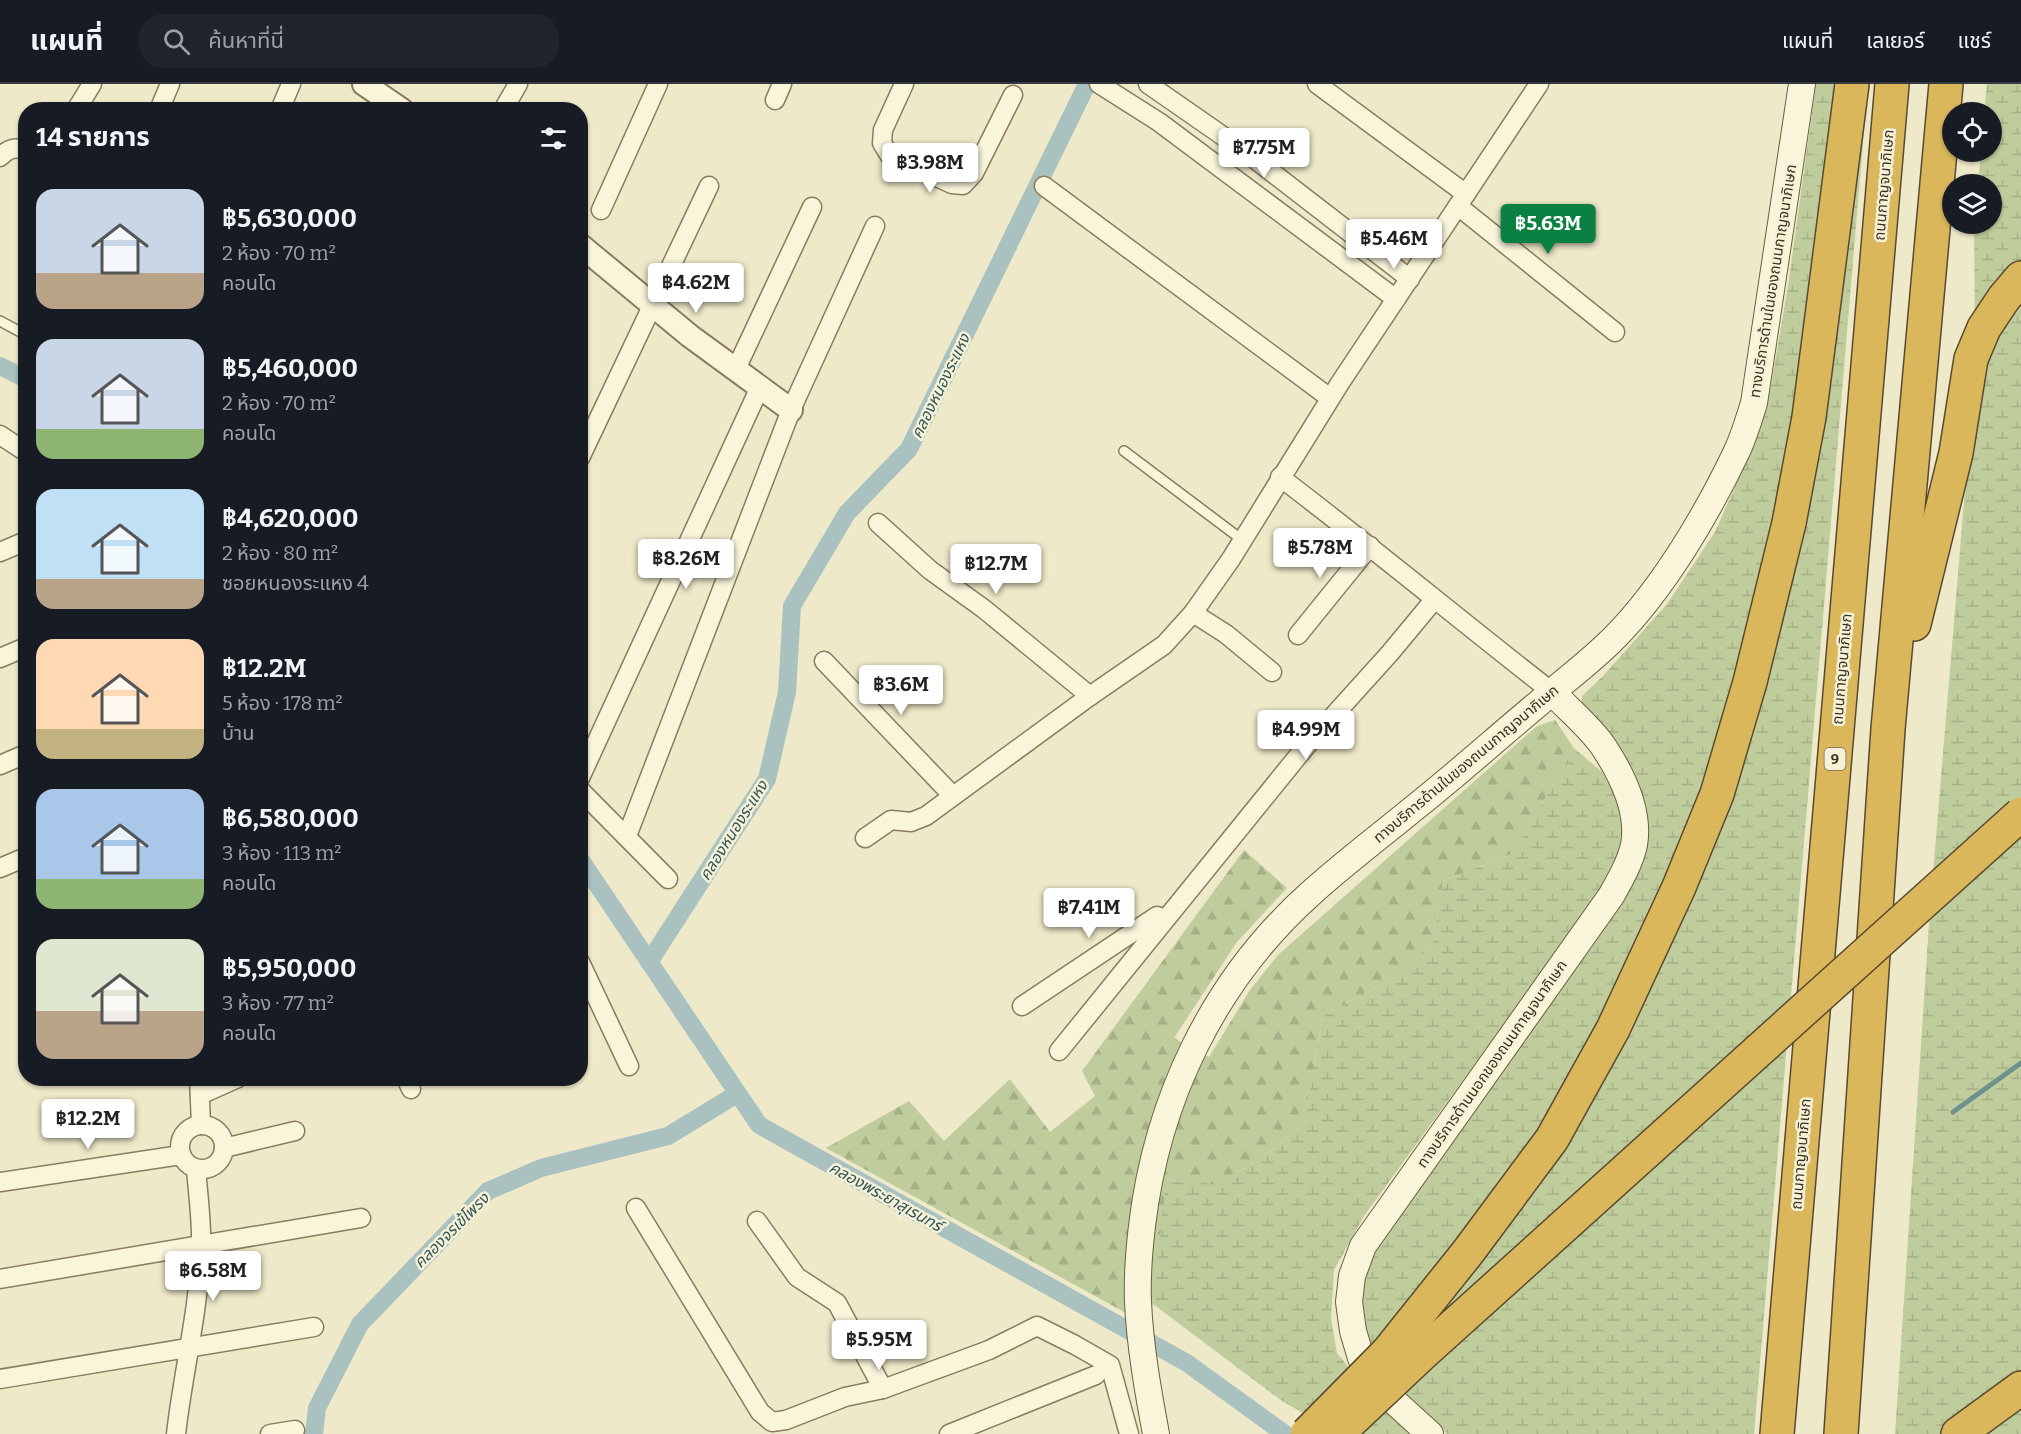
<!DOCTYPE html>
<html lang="th">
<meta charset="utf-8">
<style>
body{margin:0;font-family:Bitter,"Noto Sans Thai",serif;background:#20242c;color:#f1f3f6;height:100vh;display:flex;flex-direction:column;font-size:22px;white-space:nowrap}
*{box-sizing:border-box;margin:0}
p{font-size:20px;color:#9ea1a6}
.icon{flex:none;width:33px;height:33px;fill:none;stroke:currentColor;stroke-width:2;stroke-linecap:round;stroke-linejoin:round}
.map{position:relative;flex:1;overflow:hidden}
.panel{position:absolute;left:18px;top:18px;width:570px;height:984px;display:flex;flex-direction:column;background:#171b24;border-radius:24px;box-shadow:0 2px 4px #0004}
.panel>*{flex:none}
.tools{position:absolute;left:1942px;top:18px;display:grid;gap:12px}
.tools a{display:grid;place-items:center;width:60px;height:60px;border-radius:50%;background:#171b24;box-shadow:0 2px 4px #0004;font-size:30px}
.price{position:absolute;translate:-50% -51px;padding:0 14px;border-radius:6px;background:#fff;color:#222;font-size:20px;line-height:39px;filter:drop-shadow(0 2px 3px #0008)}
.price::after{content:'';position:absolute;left:50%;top:36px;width:18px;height:14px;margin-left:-9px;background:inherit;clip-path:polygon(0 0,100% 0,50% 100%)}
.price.on{background:#0b8043;color:#fff}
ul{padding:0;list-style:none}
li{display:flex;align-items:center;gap:18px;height:150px;padding:0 18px}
li span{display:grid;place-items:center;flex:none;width:168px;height:120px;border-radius:18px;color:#555}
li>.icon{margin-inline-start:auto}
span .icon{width:72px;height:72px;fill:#fffc;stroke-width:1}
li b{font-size:26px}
h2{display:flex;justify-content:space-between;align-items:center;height:72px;padding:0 18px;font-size:26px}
header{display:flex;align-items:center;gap:36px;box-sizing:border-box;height:84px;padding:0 30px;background:#171b24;border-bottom:2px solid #363941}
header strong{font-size:28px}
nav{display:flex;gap:33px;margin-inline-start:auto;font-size:21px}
.search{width:420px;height:54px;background:#20242c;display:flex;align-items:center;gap:15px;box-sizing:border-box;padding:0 21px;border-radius:24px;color:#9ea1a6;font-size:22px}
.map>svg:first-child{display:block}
.forest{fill:url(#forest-firs)}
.wetland{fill:url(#wetland-marsh)}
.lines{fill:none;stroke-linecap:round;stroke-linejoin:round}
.stream{stroke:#6f918e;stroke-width:5}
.canal{stroke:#a9c2bf;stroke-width:18}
.service-casing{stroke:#8a7c5d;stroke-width:12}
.minor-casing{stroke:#8a7c5d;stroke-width:21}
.tertiary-casing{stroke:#8a7c5d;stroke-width:26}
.secondary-casing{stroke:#6c5d40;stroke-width:28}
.motorway-casing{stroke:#584931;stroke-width:36}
.service{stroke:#f9f5db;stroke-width:9}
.minor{stroke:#f9f5db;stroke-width:18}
.tertiary{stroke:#f9f5db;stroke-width:22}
.secondary{stroke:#f9f5db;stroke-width:26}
.motorway{stroke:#dbb75b;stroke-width:33}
.motorway-bridge-casing{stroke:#584931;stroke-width:36;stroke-linecap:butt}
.motorway-bridge{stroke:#dbb75b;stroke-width:33}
.labels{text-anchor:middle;stroke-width:5;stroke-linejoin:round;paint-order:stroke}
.shield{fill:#f6f2d8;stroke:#736b57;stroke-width:1.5}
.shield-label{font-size:14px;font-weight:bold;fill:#3b3120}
.street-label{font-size:15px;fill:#3b3120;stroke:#f6f2d8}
.water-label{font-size:16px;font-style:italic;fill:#30565a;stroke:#f6f2d8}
</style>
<header>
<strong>แผนที่</strong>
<div class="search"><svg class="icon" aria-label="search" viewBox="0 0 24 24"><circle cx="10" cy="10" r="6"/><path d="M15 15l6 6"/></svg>ค้นหาที่นี่</div>
<nav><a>แผนที่</a><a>เลเยอร์</a><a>แชร์</a></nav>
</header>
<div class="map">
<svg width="2021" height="1350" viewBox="0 0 2021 1350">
<defs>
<pattern id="forest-firs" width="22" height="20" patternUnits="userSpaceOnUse" patternTransform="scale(1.5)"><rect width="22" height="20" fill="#bfcd9c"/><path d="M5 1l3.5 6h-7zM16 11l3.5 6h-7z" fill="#a5b086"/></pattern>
<pattern id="wetland-marsh" width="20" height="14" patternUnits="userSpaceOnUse" patternTransform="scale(1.5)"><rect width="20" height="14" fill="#bfcd9c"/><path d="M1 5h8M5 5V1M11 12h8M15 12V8" fill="none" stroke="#a5b086"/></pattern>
</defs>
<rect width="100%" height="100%" fill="#eee9c8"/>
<!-- forest -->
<path class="forest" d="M 1555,636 L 1574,664 L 1514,769 L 1443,797 L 1433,858 L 1391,895 L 1323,932 L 1304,1040 L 1258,1077 L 1214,1101 L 1167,1096 L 1153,1220 L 1144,1239 L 826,1064 L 909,1017 L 944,1057 L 1010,995 L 1050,1048 L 1095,1012 L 1082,987 L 1244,766 L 1287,804 L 1237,858 L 1174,954 L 1209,973 L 1250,906 L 1278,871 L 1537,642 Z"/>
<!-- wetland -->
<g class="wetland">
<path d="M 1816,0 L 1868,0 L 1754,1350 L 1447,1350 L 1402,1312 L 1366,1263 L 1359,1209 L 1366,1182 L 1382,1152 L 1644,764 L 1647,733 L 1641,713 L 1581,624 L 1582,612 L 1603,592 L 1667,520 L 1715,448 L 1750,369 L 1767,324 L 1788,202 Z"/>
<path d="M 1987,0 L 2021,0 L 2021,183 L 1975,250 L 1974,140 L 1992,140 L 1992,100 L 1978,100 L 1981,68 L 1992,68 L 1992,28 L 1984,28 Z"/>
<path d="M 2021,213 L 2021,1350 L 1895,1350 L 1930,825 L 1972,322 L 1987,263 Z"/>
<path d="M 1574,664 L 1603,689 L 1616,714 L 1626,747 L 1616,787 L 1364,1132 L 1334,1186 L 1331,1234 L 1337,1269 L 1379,1321 L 1412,1350 L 1339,1350 L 1282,1317 L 1153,1220 L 1166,1096 L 1214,1100 L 1258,1077 L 1304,1040 L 1323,932 L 1391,895 L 1433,858 L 1443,797 L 1514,769 Z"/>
</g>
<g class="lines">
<!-- stream -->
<path class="stream" d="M 1953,1028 L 2021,979"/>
<!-- canal -->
<g class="canal">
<path d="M 0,282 L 26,295"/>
<path d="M 580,775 L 759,1041 L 1187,1279 L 1285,1350"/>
<path d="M 649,878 L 767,695 L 787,608 L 792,522 L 847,429 L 909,365 L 1087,0"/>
<path d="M 314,1350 L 317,1324 L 360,1240 L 488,1107 L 541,1084 L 668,1052 L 737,1010"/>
</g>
<!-- service casing -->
<g class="service-casing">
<g id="service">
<path d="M 0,237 L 26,251"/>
<path d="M 1124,367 L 1241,455"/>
</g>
</g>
<!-- minor casing -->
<g class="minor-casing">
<g id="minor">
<path d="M 904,0 L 883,46 L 882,59 L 890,72 L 952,100 L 963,101 L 974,89 L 1013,11"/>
<path d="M 1099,0 L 1159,38 L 1396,215"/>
<path d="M 1148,0 L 1243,66 L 1410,195"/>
<path d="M 1317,0 L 1466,110"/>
<path d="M 775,16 L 782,0"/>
<path d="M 76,26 L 92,0"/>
<path d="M 159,26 L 170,0"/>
<path d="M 280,26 L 291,0"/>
<path d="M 503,26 L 518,0"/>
<path d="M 0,73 C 8,65 15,62 26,67"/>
<path d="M 1044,102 L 1330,314"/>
<path d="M 1458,122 L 1615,248"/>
<path d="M 601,126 L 658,0"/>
<path d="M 736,285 L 812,123"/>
<path d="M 0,351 L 26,368"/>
<path d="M 580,374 L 709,102"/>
<path d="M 1280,393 C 1372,463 1461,537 1552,608"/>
<path d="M 878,439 L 930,486 L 984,525 L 1090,612"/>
<path d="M 0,468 L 26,457"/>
<path d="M 1193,529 L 1226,550 L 1272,588"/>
<path d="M 1298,551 L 1370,462"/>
<path d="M 0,574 L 26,563"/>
<path d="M 824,577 L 953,712"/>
<path d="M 0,681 L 26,670"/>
<path d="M 580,694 L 760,303"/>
<path d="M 580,706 L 668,795"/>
<path d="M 627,752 L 791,326 L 875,142"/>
<path d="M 865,754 L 891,736 L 911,738 L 926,732 L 1090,612 L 1164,561 L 1193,529 L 1231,475 L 1340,299 L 1539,0"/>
<path d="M 0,784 L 26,773"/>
<path d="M 580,878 L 629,982"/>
<path d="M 1022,922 L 1157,832 L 1164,835"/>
<path d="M 1059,967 L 1307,661 L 1390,569 L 1434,516"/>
<path d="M 199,994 L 201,1041"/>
<path d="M 406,994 L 411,1005"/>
<path d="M 200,1011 L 238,994"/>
<circle cx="202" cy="1063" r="22"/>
<path d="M 224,1064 L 295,1047"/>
<path d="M 0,1098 L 181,1071"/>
<path d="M 636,1124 L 760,1328 L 772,1338 L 786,1336 L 845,1313 L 883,1305 L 989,1266 L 1037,1242 L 1075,1261 L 1110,1281 L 1129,1350"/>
<path d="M 757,1137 L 797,1193 L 837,1219 L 883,1305"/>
<path d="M 0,1195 L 361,1134"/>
<path d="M 0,1295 L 314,1243"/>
<path d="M 176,1350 C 183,1288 199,1226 201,1163 C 202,1137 198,1110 196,1085"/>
<path d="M 270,1350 L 295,1346"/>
<path d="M 949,1350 L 1096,1291"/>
</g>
</g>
<!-- tertiary casing -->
<g class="tertiary-casing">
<g id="tertiary">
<path d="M 364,0 L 402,26"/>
<path d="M 580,161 L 690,252 L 791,326"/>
</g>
</g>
<!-- secondary casing -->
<g class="secondary-casing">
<g id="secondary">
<path d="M 1156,1350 C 1148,1307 1140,1262 1138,1218 C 1137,1193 1139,1167 1142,1142 C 1157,1015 1214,896 1310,810 C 1343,780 1379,753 1413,725 C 1456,691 1497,654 1539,619 C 1564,597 1593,576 1616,552 C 1664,503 1707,430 1737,367 C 1744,352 1749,335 1754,319 L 1802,0"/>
<path d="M 1430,1350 L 1375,1300 L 1361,1274 L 1353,1247 L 1349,1218 L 1352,1192 L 1363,1162 L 1611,812 C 1620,796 1630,779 1634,761 C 1640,727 1621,689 1603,662 C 1591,644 1567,624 1552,608"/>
</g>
</g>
<!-- motorway casing -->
<g class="motorway-casing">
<g id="motorway">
<path d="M 1789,439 L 1809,333 L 1852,0"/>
<path d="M 1914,540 L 1956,369 L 1971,275 L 1984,244 L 2004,214 L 2021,194"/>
<path d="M 1777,1350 L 1892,0"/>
<path d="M 1841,1350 L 1888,645 L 1946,0"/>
<path d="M 1958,1350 L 2021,1304"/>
</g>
</g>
<!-- service -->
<use href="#service" class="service"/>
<!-- minor -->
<use href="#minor" class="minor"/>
<!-- tertiary -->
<use href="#tertiary" class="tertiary"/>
<!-- secondary -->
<use href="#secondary" class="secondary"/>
<!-- motorway -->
<use href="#motorway" class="motorway"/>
<!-- motorway-bridge casing -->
<g class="motorway-bridge-casing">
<g id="motorway-bridge">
<path d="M 1338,1349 L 1422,1270 L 2021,730"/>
<path d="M 1307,1350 L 1388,1268 L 1468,1168 L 1552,1055 L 1613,945 L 1679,803 L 1717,710 L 1750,598 L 1789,439"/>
</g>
</g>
<!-- motorway-bridge -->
<use href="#motorway-bridge" class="motorway-bridge"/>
</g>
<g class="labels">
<!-- shield labels -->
<rect class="shield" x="1824.5" y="664" width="21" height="22" rx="4.5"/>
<g class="shield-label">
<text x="1835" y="680">9</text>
</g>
<!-- street labels -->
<g class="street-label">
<text transform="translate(1884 101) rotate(-85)" y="5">ถนนกาญจนาภิเษก</text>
<text transform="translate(1773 197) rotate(-81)" y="5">ทางบริการด้านในของถนนกาญจนาภิเษก</text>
<text transform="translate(1842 585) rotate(-85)" y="5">ถนนกาญจนาภิเษก</text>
<text transform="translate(1466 680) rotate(-40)" y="5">ทางบริการด้านในของถนนกาญจนาภิเษก</text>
<text transform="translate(1492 980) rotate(-55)" y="5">ทางบริการด้านนอกของถนนกาญจนาภิเษก</text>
<text transform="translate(1801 1070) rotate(-85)" y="5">ถนนกาญจนาภิเษก</text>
</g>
<!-- water labels -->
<g class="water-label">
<text transform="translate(940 302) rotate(-64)" y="6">คลองหนองระแหง</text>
<text transform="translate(733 746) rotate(-58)" y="6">คลองหนองระแหง</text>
<text transform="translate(886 1112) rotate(29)" y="6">คลองพระยาสุเรนทร์</text>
<text transform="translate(451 1146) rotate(-45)" y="6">คลองจรเข้โพรง</text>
</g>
</g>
</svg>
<div class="tools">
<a><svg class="icon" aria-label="locate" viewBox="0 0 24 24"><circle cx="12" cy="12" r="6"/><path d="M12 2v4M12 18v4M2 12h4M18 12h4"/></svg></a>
<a><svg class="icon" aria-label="layers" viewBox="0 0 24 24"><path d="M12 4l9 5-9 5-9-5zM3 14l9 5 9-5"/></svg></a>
</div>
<b class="price" style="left:1264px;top:95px">฿7.75M</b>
<b class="price" style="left:930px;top:110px">฿3.98M</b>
<b class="price on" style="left:1548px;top:171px">฿5.63M</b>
<b class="price" style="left:1394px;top:186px">฿5.46M</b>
<b class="price" style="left:696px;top:230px">฿4.62M</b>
<b class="price" style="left:1320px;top:495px">฿5.78M</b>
<b class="price" style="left:686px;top:506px">฿8.26M</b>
<b class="price" style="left:996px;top:511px">฿12.7M</b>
<b class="price" style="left:901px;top:632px">฿3.6M</b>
<b class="price" style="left:1306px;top:677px">฿4.99M</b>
<b class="price" style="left:1089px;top:855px">฿7.41M</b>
<b class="price" style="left:88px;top:1066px">฿12.2M</b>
<b class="price" style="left:213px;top:1218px">฿6.58M</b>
<b class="price" style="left:879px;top:1287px">฿5.95M</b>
<section class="panel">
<h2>14 รายการ<svg class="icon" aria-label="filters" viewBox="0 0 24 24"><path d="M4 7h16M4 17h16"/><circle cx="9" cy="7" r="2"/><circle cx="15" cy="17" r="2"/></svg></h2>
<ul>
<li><span style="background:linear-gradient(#c9d6e8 70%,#b9a48a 0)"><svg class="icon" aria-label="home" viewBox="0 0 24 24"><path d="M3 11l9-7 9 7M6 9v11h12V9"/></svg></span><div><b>฿5,630,000</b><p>2 ห้อง · 70 m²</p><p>คอนโด</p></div></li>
<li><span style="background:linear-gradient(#c9d6e8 75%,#8fb573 0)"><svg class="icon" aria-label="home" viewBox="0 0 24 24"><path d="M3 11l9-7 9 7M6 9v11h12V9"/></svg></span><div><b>฿5,460,000</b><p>2 ห้อง · 70 m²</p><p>คอนโด</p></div></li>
<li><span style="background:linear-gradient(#bfe0f5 75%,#b9a48a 0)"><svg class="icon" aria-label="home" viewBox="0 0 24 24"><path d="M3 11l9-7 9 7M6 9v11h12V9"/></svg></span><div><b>฿4,620,000</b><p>2 ห้อง · 80 m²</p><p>ซอยหนองระแหง 4</p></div></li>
<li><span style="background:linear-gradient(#ffd9b3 75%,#c2b280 0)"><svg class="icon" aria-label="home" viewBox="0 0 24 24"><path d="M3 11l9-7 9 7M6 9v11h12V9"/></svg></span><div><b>฿12.2M</b><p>5 ห้อง · 178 m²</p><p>บ้าน</p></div></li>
<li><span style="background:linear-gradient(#a9c7e8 75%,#8fb573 0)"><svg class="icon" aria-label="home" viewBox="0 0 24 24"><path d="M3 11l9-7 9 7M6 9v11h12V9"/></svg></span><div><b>฿6,580,000</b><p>3 ห้อง · 113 m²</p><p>คอนโด</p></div></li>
<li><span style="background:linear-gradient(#dfe7d0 60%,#b9a48a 0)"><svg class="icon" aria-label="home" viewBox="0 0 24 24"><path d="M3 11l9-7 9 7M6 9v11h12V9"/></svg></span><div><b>฿5,950,000</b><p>3 ห้อง · 77 m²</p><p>คอนโด</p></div></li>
</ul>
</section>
</div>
